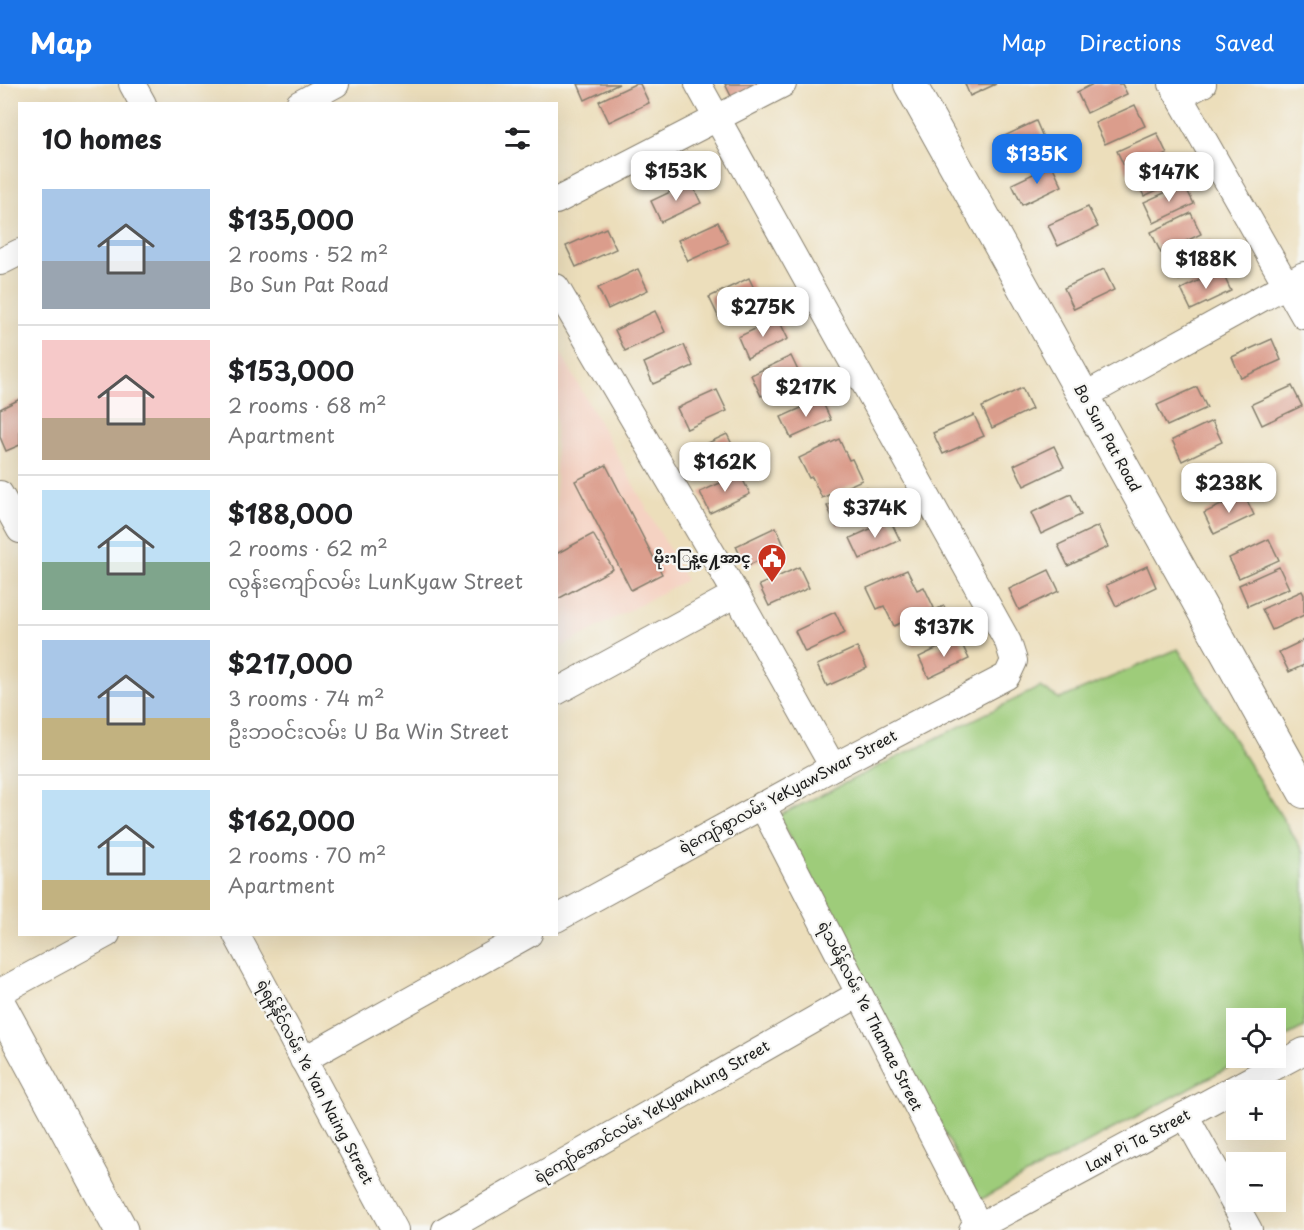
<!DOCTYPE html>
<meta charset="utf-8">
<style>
body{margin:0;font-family:"Playpen Sans","Noto Sans Myanmar",sans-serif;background:#f2f2f2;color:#202124;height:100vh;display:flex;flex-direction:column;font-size:22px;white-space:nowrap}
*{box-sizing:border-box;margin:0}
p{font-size:20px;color:#757577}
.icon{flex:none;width:33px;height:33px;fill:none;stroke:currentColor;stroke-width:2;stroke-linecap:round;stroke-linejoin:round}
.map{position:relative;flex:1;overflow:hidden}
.panel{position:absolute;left:18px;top:18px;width:540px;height:834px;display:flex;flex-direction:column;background:#fff;border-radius:0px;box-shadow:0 6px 24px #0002}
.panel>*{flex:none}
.controls{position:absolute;left:1226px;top:924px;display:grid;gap:12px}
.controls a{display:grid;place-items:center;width:60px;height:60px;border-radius:0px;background:#fff;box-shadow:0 6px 24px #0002;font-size:30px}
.price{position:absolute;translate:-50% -51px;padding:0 14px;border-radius:12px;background:#fff;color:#222;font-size:20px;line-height:39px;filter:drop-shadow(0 2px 3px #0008)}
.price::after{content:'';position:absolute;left:50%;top:36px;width:18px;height:14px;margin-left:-9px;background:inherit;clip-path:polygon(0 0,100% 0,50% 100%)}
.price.selected{background:#1a73e8;color:#fff}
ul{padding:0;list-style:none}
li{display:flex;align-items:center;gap:18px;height:150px;padding:0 24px}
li+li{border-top:2px solid #e0e0e0}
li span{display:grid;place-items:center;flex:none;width:168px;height:120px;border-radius:0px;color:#555}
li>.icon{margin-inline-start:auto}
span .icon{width:72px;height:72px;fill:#fffc;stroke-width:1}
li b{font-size:26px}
h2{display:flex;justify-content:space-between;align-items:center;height:72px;padding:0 24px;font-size:26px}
header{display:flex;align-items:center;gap:36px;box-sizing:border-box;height:84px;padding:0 30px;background:#1a73e8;color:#fff}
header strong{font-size:28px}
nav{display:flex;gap:33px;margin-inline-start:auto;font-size:21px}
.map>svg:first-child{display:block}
.built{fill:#f5d2c2}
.green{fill:#9ecc7a;stroke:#5d744b;stroke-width:1.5}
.building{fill:#db9d8c}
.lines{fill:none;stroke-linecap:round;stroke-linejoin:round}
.minor-casing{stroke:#847d6c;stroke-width:28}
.tertiary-casing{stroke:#847d6c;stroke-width:34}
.secondary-casing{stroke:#847d6c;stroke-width:35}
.minor{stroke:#fff;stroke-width:26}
.tertiary{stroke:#fff;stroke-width:32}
.secondary{stroke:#fff;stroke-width:33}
.labels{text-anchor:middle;stroke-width:4.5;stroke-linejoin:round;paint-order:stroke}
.street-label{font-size:15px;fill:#1c1c1c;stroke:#f6f6f2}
.poi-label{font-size:15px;font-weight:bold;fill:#1c1c1c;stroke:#f6f6f2;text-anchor:end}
</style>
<header>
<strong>Map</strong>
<nav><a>Map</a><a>Directions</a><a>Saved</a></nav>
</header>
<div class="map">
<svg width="1304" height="1146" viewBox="0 0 1304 1146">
<rect width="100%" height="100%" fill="#f6f6f2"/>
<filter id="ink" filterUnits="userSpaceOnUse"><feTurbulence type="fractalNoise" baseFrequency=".0167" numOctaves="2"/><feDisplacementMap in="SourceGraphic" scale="12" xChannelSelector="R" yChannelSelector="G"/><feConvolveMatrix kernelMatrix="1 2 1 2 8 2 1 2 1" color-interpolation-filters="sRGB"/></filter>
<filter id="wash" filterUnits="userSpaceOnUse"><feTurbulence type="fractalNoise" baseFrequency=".008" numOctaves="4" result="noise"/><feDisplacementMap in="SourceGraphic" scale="24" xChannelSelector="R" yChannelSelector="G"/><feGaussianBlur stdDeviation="1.35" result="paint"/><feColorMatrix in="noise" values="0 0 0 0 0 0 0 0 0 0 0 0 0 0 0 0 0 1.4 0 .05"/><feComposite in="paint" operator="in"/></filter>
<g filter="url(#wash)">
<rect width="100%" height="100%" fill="#ecdebb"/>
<!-- built -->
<path class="built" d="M 556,260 L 686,496 L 557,565 L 556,565 Z"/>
<!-- green -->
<path class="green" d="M 1178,565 L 1304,769 L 1304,943 L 1275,958 L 1275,934 L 1236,934 L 1236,974 L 1246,974 L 980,1116 L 778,732 L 1040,603 L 1060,615 Z"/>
<g id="blocks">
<!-- building -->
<g class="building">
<path d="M 578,0 L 619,0 L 585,16 Z"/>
<path d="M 635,0 L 640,0 L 649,19 L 609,38 L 599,17 Z"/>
<path d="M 725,0 L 763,0 L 732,14 Z"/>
<path d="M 965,0 L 996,0 L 970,12 Z"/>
<path d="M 1093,0 L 1122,0 L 1127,10 L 1087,29 L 1077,8 Z"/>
<path d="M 1135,21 L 1145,42 L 1105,60 L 1095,39 Z"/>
<path d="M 1036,37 L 1045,58 L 1005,77 L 996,56 Z"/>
<path d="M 1157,49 L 1167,70 L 1127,88 L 1117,67 Z"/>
<path d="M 1174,73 L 1184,94 L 1144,112 L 1134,92 Z"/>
<path d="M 1052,81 L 1062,102 L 1022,121 L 1012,100 Z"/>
<path d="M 691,98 L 701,119 L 661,138 L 651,117 Z"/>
<path d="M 1184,100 L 1194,120 L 1154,139 L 1144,118 Z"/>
<path d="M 1088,123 L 1098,143 L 1058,162 L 1048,141 Z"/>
<path d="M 1191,129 L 1201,150 L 1161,169 L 1151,148 Z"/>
<path d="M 718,138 L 728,159 L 688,177 L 678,156 Z"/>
<path d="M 606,144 L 616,165 L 576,183 L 566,162 Z"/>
<path d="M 1210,156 L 1219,177 L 1179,196 L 1169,175 Z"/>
<path d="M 638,185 L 648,206 L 608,225 L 598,204 Z"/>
<path d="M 1104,185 L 1114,206 L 1074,225 L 1064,204 Z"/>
<path d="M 1221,186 L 1231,207 L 1191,226 L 1181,205 Z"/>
<path d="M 749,194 L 759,215 L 719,234 L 709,213 Z"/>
<path d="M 655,227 L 665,248 L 625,267 L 615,246 Z"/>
<path d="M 778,234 L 788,255 L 747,274 L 738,253 Z"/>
<path d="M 1272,255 L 1281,276 L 1241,294 L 1232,273 Z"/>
<path d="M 684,261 L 693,282 L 653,300 L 644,279 Z"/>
<path d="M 791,272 L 801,293 L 761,312 L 751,291 Z"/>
<path d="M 1292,302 L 1302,322 L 1262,341 L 1252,320 Z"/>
<path d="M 1197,303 L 1207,324 L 1167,342 L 1157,321 Z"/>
<path d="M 1022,304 L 1032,325 L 992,344 L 982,323 Z"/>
<path d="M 717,306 L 727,327 L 687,345 L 677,324 Z"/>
<path d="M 20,315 L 20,361 L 6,367 L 0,353 L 0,325 Z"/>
<path d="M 821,315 L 831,336 L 791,354 L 781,333 Z"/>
<path d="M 974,331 L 984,352 L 943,370 L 933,349 Z"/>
<path d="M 1212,337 L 1222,358 L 1182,377 L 1172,356 Z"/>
<path d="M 727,350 L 737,371 L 697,390 L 687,369 Z"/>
<path d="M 839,355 L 849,376 L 852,375 L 862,396 L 822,414 L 812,393 L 809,394 L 799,374 Z"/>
<path d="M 1054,362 L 1064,383 L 1024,402 L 1014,381 Z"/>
<path d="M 606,381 L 662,490 L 631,506 L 575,397 Z"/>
<path d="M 740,390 L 750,410 L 710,429 L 700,408 Z"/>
<path d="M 867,403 L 877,424 L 837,443 L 827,422 Z"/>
<path d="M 1071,410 L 1081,431 L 1041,450 L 1031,429 Z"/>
<path d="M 1244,410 L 1254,431 L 1214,450 L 1204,429 Z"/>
<path d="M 890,436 L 900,456 L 860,475 L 850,454 Z"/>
<path d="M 1098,442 L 1108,463 L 1068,482 L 1058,461 Z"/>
<path d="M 776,443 L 785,464 L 745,483 L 736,462 Z"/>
<path d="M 593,450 L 613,485 L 556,516 L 556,470 Z"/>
<path d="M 1269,455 L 1279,476 L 1239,494 L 1229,474 Z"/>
<path d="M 1147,482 L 1156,503 L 1116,522 L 1106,501 Z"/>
<path d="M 799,483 L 809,504 L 769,522 L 759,501 Z"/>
<path d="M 1279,483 L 1289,504 L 1248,522 L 1239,501 Z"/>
<path d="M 907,486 L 917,506 L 924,503 L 934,524 L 894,542 L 884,522 L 877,525 L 867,504 Z"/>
<path d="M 1049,486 L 1059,507 L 1019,526 L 1009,505 Z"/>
<path d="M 1302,507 L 1304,511 L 1304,531 L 1272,546 L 1262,525 Z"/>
<path d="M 944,522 L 953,542 L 913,561 L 903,540 Z"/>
<path d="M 835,528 L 845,549 L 805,568 L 795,547 Z"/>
<path d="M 959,554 L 969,575 L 929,594 L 919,573 Z"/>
<path d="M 1304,556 L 1304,581 L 1289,588 L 1279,568 Z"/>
<path d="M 857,563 L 867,584 L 827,602 L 817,581 Z"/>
</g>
</g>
</g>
<g filter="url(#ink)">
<use href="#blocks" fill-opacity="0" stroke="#847d6c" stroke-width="1.5"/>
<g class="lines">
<!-- minor casing -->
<g class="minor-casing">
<g id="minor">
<path d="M 132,0 L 143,20"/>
<path d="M 1172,0 L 1304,232"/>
<path d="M 1179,13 L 1203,0"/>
<path d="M 299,20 L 336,0"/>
<path d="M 556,117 L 783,0"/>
<path d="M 0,178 L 20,168"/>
<path d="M 556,203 L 736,510 L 833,683"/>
<path d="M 1084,312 L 1304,191"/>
<path d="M 0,410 L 20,446"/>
<path d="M 556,608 L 736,510"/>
<path d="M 762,721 L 979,1142"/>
<path d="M 556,835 L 833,683 L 1007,592 L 1014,577 L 1008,558 L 698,0"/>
<path d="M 236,850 L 395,1146"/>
<path d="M 0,908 L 107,850"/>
<path d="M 303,976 L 529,850"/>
<path d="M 1185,1031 L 1249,1146"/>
<path d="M 445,1146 L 859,910"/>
<path d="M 972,1146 L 1304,967"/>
</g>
</g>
<!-- tertiary casing -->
<g class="tertiary-casing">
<path id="tertiary" d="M 910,0 L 1304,708"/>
</g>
<!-- secondary casing -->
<g class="secondary-casing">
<path id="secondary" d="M 0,922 L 121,1146"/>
</g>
<!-- minor -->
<use href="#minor" class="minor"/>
<!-- tertiary -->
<use href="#tertiary" class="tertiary"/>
<!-- secondary -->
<use href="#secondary" class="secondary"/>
</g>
</g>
<!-- icons -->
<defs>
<g id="civic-pin" transform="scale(1.5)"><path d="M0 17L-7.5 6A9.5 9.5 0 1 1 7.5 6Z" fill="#c8321e" stroke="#f6f6f2"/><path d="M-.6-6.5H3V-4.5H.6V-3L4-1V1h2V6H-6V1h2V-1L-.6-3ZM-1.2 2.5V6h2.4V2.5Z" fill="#fff"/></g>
</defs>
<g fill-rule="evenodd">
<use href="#civic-pin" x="772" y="474"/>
</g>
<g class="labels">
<!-- street labels -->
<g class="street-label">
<text transform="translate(1107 354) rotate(61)" y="5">Bo Sun Pat Road</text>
<text transform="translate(788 708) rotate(-28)" y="5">ရဲကျော်စွာလမ်း YeKyawSwar Street</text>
<text transform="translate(870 932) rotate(63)" y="5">ရဲသမိန်လမ်း Ye Thamae Street</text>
<text transform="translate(315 998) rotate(62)" y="5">ရဲရန်နိုင်လမ်း Ye Yan Naing Street</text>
<text transform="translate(652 1028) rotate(-30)" y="5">ရဲကျော်အောင်လမ်း YeKyawAung Street</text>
<text transform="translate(1138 1057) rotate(-28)" y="5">Law Pi Ta Street</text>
</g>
<!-- poi labels -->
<g class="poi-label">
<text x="751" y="479">မိုးၫြန္႔ေအာင္</text>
</g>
</g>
</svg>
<div class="controls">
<a><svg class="icon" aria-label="locate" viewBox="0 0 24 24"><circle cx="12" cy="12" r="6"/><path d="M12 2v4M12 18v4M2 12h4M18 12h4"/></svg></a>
<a>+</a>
<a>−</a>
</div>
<b class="price selected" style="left:1037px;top:101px">$135K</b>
<b class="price" style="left:676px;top:118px">$153K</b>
<b class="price" style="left:1169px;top:119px">$147K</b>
<b class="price" style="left:1206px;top:206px">$188K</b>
<b class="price" style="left:763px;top:254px">$275K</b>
<b class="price" style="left:806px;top:334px">$217K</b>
<b class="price" style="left:725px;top:409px">$162K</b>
<b class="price" style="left:1229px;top:430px">$238K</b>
<b class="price" style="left:875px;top:455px">$374K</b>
<b class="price" style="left:944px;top:574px">$137K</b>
<section class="panel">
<h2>10 homes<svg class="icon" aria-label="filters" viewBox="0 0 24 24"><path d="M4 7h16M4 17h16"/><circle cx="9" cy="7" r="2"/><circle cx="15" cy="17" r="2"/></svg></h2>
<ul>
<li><span style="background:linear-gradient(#a9c7e8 60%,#9aa5b1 0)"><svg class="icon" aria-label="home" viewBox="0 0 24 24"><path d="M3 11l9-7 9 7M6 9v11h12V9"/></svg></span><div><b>$135,000</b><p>2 rooms · 52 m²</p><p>Bo Sun Pat Road</p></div></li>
<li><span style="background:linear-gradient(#f6c9c9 65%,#b9a48a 0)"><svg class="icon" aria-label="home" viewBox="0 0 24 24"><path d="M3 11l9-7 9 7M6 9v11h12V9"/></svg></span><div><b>$153,000</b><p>2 rooms · 68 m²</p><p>Apartment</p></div></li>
<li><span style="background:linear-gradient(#bfe0f5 60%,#7fa58c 0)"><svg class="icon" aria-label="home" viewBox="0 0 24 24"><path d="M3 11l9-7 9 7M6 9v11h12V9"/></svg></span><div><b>$188,000</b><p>2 rooms · 62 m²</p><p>လွန်းကျော်လမ်း LunKyaw Street</p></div></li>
<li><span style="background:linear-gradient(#a9c7e8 65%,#c2b280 0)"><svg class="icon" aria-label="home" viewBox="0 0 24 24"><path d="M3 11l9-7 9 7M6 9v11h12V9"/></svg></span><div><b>$217,000</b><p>3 rooms · 74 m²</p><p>ဦးဘဝင်းလမ်း U Ba Win Street</p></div></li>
<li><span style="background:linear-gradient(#bfe0f5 75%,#c2b280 0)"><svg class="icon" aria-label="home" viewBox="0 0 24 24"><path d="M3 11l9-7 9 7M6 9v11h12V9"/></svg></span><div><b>$162,000</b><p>2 rooms · 70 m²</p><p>Apartment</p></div></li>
</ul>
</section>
</div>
